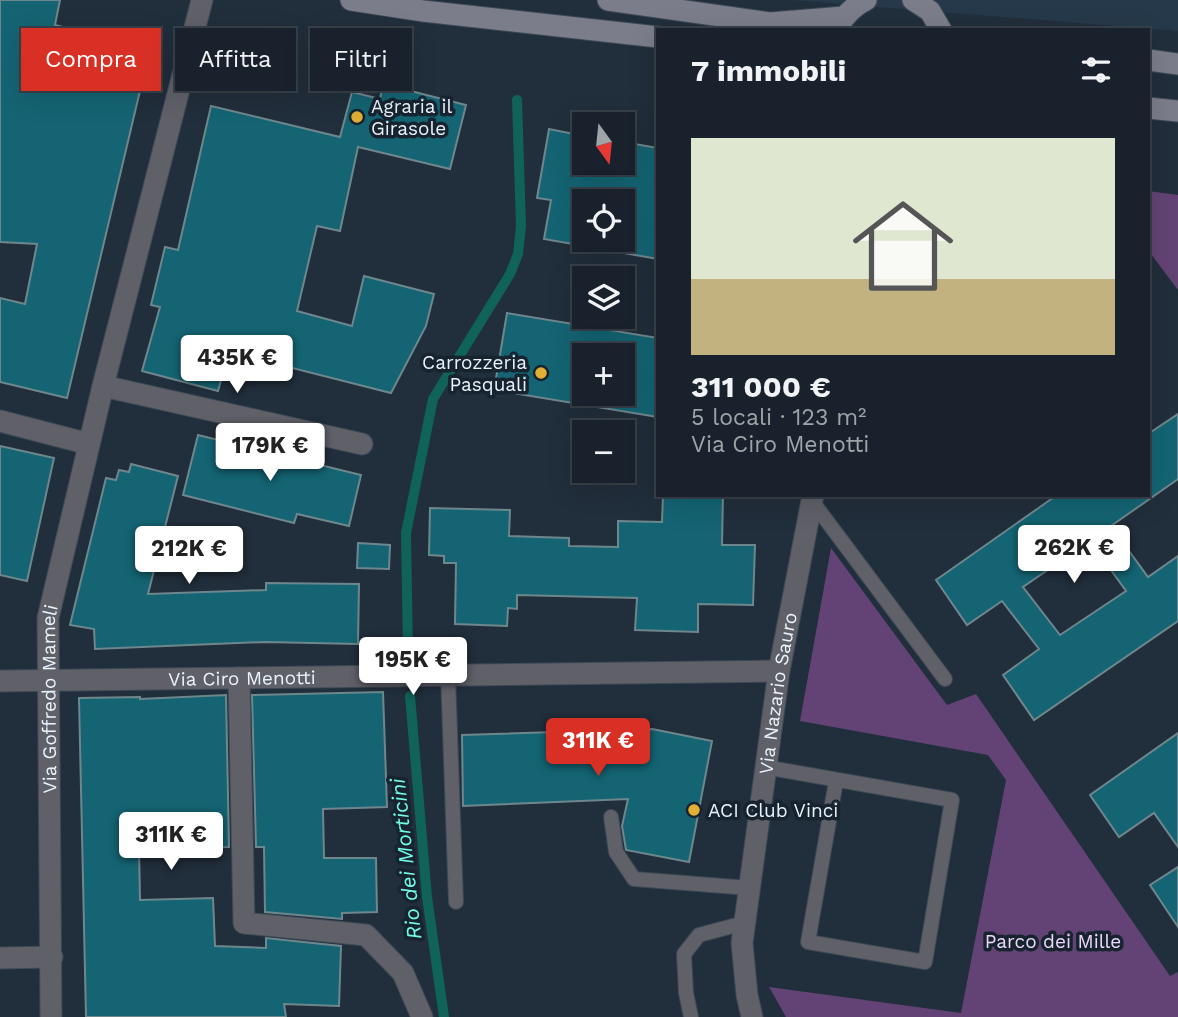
<!DOCTYPE html>
<html lang="it">
<meta charset="utf-8">
<style>
body{margin:0;font-family:"Work Sans",sans-serif;background:#262f38;color:#f1f3f6;height:100vh;display:flex;flex-direction:column;font-size:26px;white-space:nowrap}
*{box-sizing:border-box;margin:0}
p{font-size:23px;color:#9fa4a9}
.icon{flex:none;width:38px;height:38px;fill:none;stroke:currentColor;stroke-width:2;stroke-linecap:round;stroke-linejoin:round}
.map{position:relative;flex:1;overflow:hidden}
.sheet{position:absolute;left:656px;top:28px;width:494px;height:469px;display:flex;flex-direction:column;background:#19222c;border-radius:0px;box-shadow:0 7px 28px #0002,0 0 0 2px #373f48}
.sheet>*{flex:none}
.guide{position:absolute;left:21px;top:28px;width:530px;height:63px;display:flex;gap:14px}
.needle{width:46px;rotate:165deg}
.fabs{position:absolute;left:572px;top:112px;display:grid;gap:14px}
.fabs a{display:grid;place-items:center;width:63px;height:63px;border-radius:0px;background:#19222c;box-shadow:0 7px 28px #0002,0 0 0 2px #373f48;font-size:35px}
.price{position:absolute;translate:-50% -60px;padding:0 16px;border-radius:7px;background:#fff;color:#222;font-size:23px;line-height:46px;filter:drop-shadow(0 2px 4px #0008)}
.price::after{content:'';position:absolute;left:50%;top:42px;width:21px;height:16px;margin-left:-10px;background:inherit;clip-path:polygon(0 0,100% 0,50% 100%)}
.price.on{background:#d93025;color:#fff}
ul{padding:0;list-style:none}
li{display:grid;align-content:center;gap:14px;height:371px;padding:0 35px}
li+li{border-top:2px solid #373f48}
li span{display:grid;place-items:center;height:217px;border-radius:0px;color:#555}
li>.icon{margin-inline-start:auto}
span .icon{width:126px;height:126px;fill:#fffc;stroke-width:1}
li b{font-size:30px}
h2{display:flex;justify-content:space-between;align-items:center;height:84px;padding:0 35px;font-size:30px}
.tag{padding:0 24px;border-radius:0px;background:#19222c;box-shadow:0 7px 28px #0002,0 0 0 2px #373f48;font-size:24px;line-height:63px}
.tag.on{background:#d93025;color:#fff}
.map>svg:first-child{display:block}
.built{fill:#26394a}
.green{fill:#634375}
.lines{fill:none;stroke-linecap:round;stroke-linejoin:round}
.stream{stroke:#106359;stroke-width:10}
.building{fill:#146473;stroke:#6e878d;stroke-width:2;fill-rule:evenodd}
.lane-casing{stroke:#3d4956;stroke-width:16}
.street-casing{stroke:#3d4956;stroke-width:23}
.secondary-casing{stroke:#3d4956;stroke-width:23}
.lane{stroke:#5f6068;stroke-width:14}
.street{stroke:#5f6068;stroke-width:21}
.secondary{stroke:#7b7d8a;stroke-width:21}
.poi-dot{fill:#e2af34;stroke:#172430;stroke-width:2.5}
.labels{text-anchor:middle;stroke-width:7;stroke-linejoin:round;paint-order:stroke}
.poi-label{font-size:19px;fill:#eaf2fb;stroke:#172430;text-anchor:start}
.street-label{font-size:19px;fill:#eaf2fb;stroke:#172430}
.park-label{font-size:19px;fill:#edd8fa;stroke:#172430}
.water-label{font-size:21px;font-style:italic;fill:#72fde8;stroke:#172430}
</style>
<div class="map">
<svg width="1178" height="1017" viewBox="0 0 1178 1017">
<rect width="100%" height="100%" fill="#212e3b"/>
<!-- built -->
<path class="built" d="M 791,0 L 1178,0 L 1178,31 Z"/>
<!-- green -->
<g class="green">
<path d="M 1148,191 L 1178,195 L 1178,290 L 1148,250 Z"/>
<path d="M 831,548 L 947,705 L 976,694 L 1170,976 L 1178,972 L 1178,1017 L 786,1017 L 769,987 L 961,1013 L 1006,780 L 988,755 L 800,721 Z"/>
</g>
<g class="lines">
<!-- stream -->
<g class="stream">
<path d="M 408,652 L 406,533 L 433,399 L 510,274 L 518,254 L 521,226 L 517,100"/>
<path d="M 410,696 L 427,897 L 444,1017"/>
</g>
</g>
<!-- building -->
<g class="building">
<path d="M 0,0 L 60,0 L 55,25 L 86,33 L 85,39 L 149,53 L 67,398 L 0,382 L 0,298 L 25,304 L 37,244 L 0,242 Z"/>
<path d="M 383,84 L 466,105 L 450,169 L 358,147 L 340,231 L 317,226 L 297,311 L 352,326 L 364,276 L 434,294 L 426,326 L 391,393 L 229,352 L 218,391 L 142,371 L 160,307 L 151,305 L 165,247 L 178,250 L 211,106 L 340,137 L 352,92 L 380,99 Z"/>
<path d="M 549,129 L 584,136 L 584,163 L 623,163 L 623,142 L 658,148 L 658,259 L 544,239 L 551,200 L 537,198 ZM 584,201 L 623,201 L 623,240 L 584,240 Z"/>
<path d="M 507,313 L 658,338 L 658,417 L 494,390 ZM 584,355 L 623,355 L 623,394 L 584,394 Z"/>
<path d="M 1178,414 L 1178,479 L 1111,526 L 1148,577 L 1178,556 L 1178,621 L 1034,720 L 1003,675 L 1039,649 L 1002,601 L 967,625 L 936,580 L 1057,495 L 1148,495 L 1148,434 ZM 1090,541 L 1126,591 L 1060,635 L 1023,587 Z"/>
<path d="M 198,435 L 361,475 L 349,526 L 297,514 L 294,523 L 183,495 Z"/>
<path d="M 0,446 L 54,458 L 27,581 L 0,575 Z"/>
<path d="M 131,464 L 178,476 L 148,594 L 266,590 L 266,583 L 359,584 L 358,644 L 265,642 L 95,649 L 94,629 L 70,625 L 106,478 L 116,480 L 119,470 L 129,472 Z"/>
<path d="M 663,495 L 723,495 L 722,545 L 755,545 L 753,605 L 698,604 L 698,632 L 635,630 L 637,598 L 517,595 L 517,609 L 508,608 L 507,626 L 455,624 L 456,563 L 444,563 L 444,556 L 429,555 L 430,508 L 510,510 L 509,536 L 569,538 L 569,546 L 618,547 L 618,521 L 662,522 Z"/>
<path d="M 358,543 L 390,545 L 389,569 L 357,568 Z"/>
<path d="M 383,692 L 387,807 L 323,809 L 324,858 L 376,858 L 377,912 L 342,913 L 342,919 L 265,912 L 264,847 L 256,847 L 252,695 Z"/>
<path d="M 226,695 L 229,847 L 139,849 L 140,900 L 213,898 L 215,946 L 266,948 L 266,938 L 341,946 L 339,1006 L 284,1004 L 286,1017 L 86,1017 L 79,698 L 140,697 L 140,699 Z"/>
<path d="M 652,729 L 712,741 L 689,862 L 626,850 L 622,826 L 628,799 L 463,806 L 462,735 Z"/>
<path d="M 1178,733 L 1178,847 L 1154,813 L 1119,837 L 1090,795 Z"/>
<path d="M 1178,867 L 1178,927 L 1150,885 Z"/>
</g>
<g class="lines">
<!-- lane casing -->
<g class="lane-casing">
<g id="lane">
<path d="M 812,501 L 945,679"/>
<path d="M 448,675 L 456,902"/>
<path d="M 765,767 L 952,800 L 925,962 L 808,942 L 836,781"/>
<path d="M 611,817 L 616,852 L 634,879 L 749,888"/>
<path d="M 691,1017 L 686,993 L 684,954 L 699,935 L 744,923"/>
</g>
</g>
<!-- street casing -->
<g class="street-casing">
<g id="street">
<path d="M 103,386 L 362,444"/>
<path d="M 0,421 L 89,444"/>
<path d="M 239,678 L 244,923 L 366,935 L 403,973 L 422,1017"/>
<path id="s1" d="M 0,681 L 779,671"/>
<path d="M 0,958 L 52,957"/>
<path id="s2" d="M 51,1017 L 48,618 L 103,386 L 202,0"/>
<path id="s3" d="M 752,1017 L 747,995 L 742,943 L 779,671 L 813,495"/>
</g>
</g>
<!-- secondary casing -->
<g class="secondary-casing">
<g id="secondary">
<path d="M 351,0 L 423,11 L 658,37"/>
<path d="M 608,0 L 770,23 L 844,17"/>
<path d="M 913,0 L 930,11 L 941,30"/>
<path d="M 838,27 C 845,15 853,6 866,0"/>
<path d="M 1148,60 L 1178,64"/>
<path d="M 1148,108 L 1178,111"/>
</g>
</g>
<!-- lane -->
<use href="#lane" class="lane"/>
<!-- street -->
<use href="#street" class="street"/>
<!-- secondary -->
<use href="#secondary" class="secondary"/>
</g>
<!-- markers -->
<g class="poi-dot">
<circle cx="357" cy="117" r="7"/>
<circle cx="541" cy="373" r="7"/>
<circle cx="694" cy="810" r="7"/>
</g>
<g class="labels">
<!-- poi labels -->
<g class="poi-label">
<text x="371" y="113">Agraria il<tspan x="371" dy="22">Girasole</tspan></text>
<text x="527" y="369" text-anchor="end">Carrozzeria<tspan x="527" dy="22">Pasquali</tspan></text>
<text x="708" y="817">ACI Club Vinci</text>
</g>
<!-- street labels -->
<g class="street-label">
<text dy="7" stroke="none"><textPath href="#s1" startOffset="242">Via Ciro Menotti</textPath></text>
<text dy="7" stroke="none"><textPath href="#s3" startOffset="327">Via Nazario Sauro</textPath></text>
<text dy="7" stroke="none"><textPath href="#s2" startOffset="318">Via Goffredo Mameli</textPath></text>
</g>
<!-- park labels -->
<g class="park-label">
<text x="1053" y="948">Parco dei Mille</text>
</g>
<!-- water labels -->
<g class="water-label">
<text transform="translate(406 859) rotate(-96)" y="7">Rio dei Morticini</text>
</g>
</g>
</svg>
<div class="fabs">
<a><svg class="needle" viewBox="-14 -14 28 28"><path d="M0-13l5 13h-10z" fill="#e53935"/><path d="M0 13l5-13h-10z" fill="#9fa4a9"/></svg></a>
<a><svg class="icon" aria-label="locate" viewBox="0 0 24 24"><circle cx="12" cy="12" r="6"/><path d="M12 2v4M12 18v4M2 12h4M18 12h4"/></svg></a>
<a><svg class="icon" aria-label="layers" viewBox="0 0 24 24"><path d="M12 4l9 5-9 5-9-5zM3 14l9 5 9-5"/></svg></a>
<a>+</a>
<a>−</a>
</div>
<b class="price" style="left:237px;top:395px">435K €</b>
<b class="price" style="left:270px;top:483px">179K €</b>
<b class="price" style="left:1074px;top:585px">262K €</b>
<b class="price" style="left:189px;top:586px">212K €</b>
<b class="price" style="left:413px;top:697px">195K €</b>
<b class="price on" style="left:598px;top:778px">311K €</b>
<b class="price" style="left:171px;top:872px">311K €</b>
<div class="guide">
<a class="tag on">Compra</a>
<a class="tag">Affitta</a>
<a class="tag">Filtri</a>
</div>
<section class="sheet">
<h2>7 immobili<svg class="icon" aria-label="filters" viewBox="0 0 24 24"><path d="M4 7h16M4 17h16"/><circle cx="9" cy="7" r="2"/><circle cx="15" cy="17" r="2"/></svg></h2>
<ul>
<li><span style="background:linear-gradient(#dfe7d0 65%,#c2b280 0)"><svg class="icon" aria-label="home" viewBox="0 0 24 24"><path d="M3 11l9-7 9 7M6 9v11h12V9"/></svg></span><div><b>311 000 €</b><p>5 locali · 123 m²</p><p>Via Ciro Menotti</p></div></li>
</ul>
</section>
</div>
